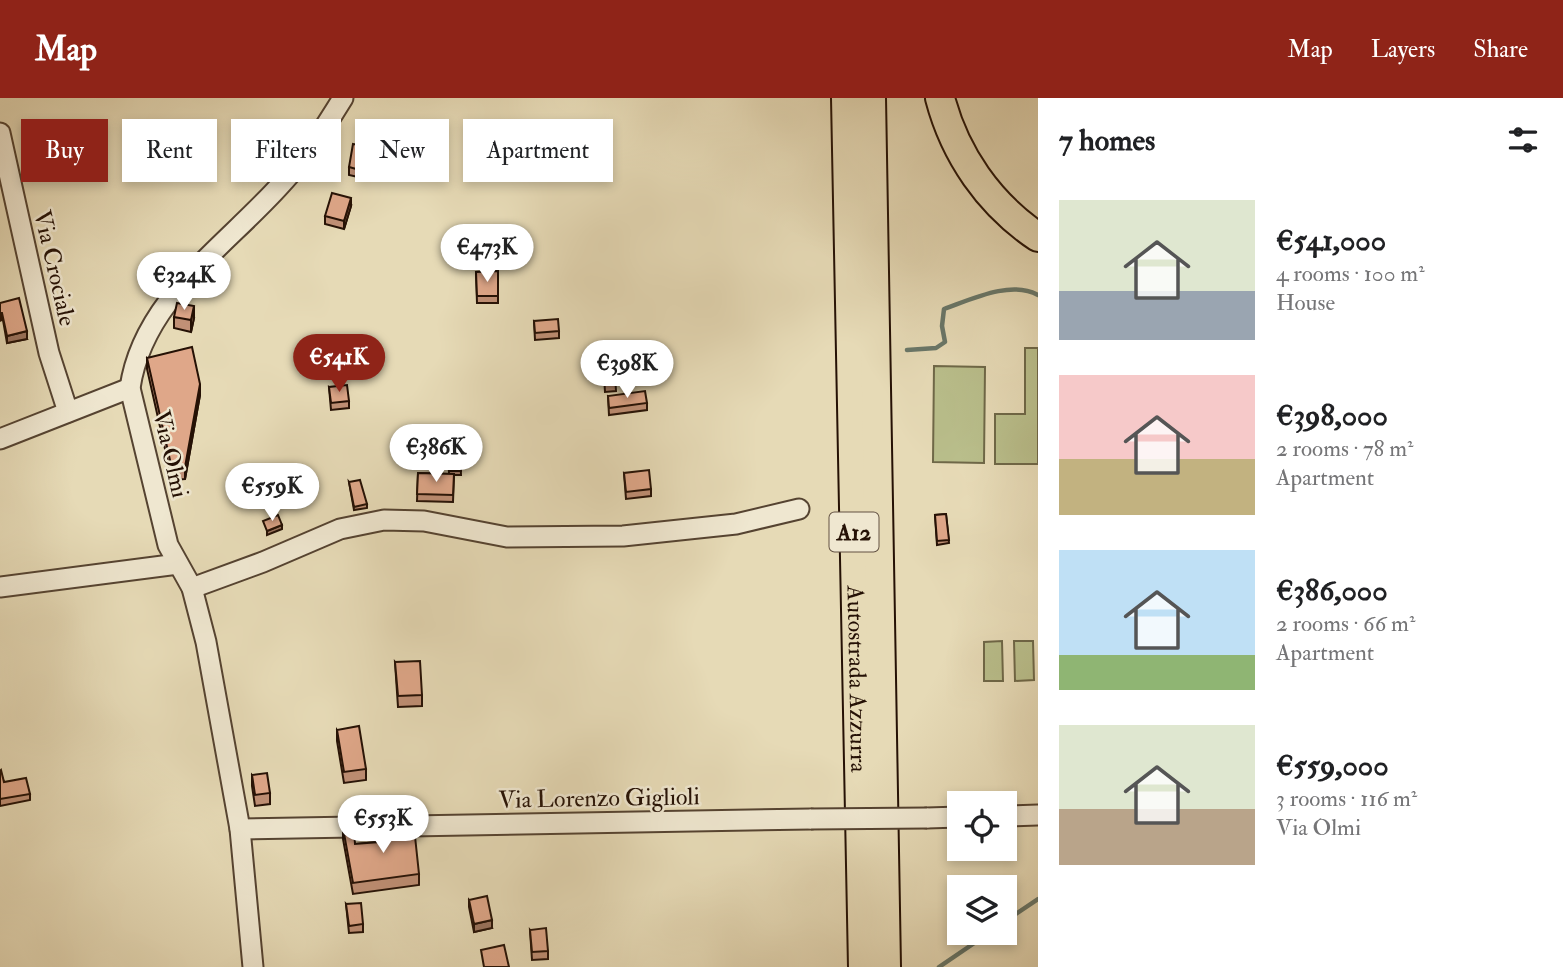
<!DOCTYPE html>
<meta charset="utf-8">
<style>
body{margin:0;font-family:"IM FELL Double Pica",serif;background:#f2f2f2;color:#202124;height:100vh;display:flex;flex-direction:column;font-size:26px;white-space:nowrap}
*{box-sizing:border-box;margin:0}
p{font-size:23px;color:#757577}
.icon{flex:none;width:38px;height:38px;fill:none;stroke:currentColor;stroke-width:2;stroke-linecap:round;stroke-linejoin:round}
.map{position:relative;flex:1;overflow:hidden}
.sheet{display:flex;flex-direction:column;background:#fff;width:525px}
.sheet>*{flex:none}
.hud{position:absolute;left:21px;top:21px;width:665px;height:63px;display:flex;gap:14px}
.tools{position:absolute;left:947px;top:693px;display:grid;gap:14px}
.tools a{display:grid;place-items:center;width:70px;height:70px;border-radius:0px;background:#fff;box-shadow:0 4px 10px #0003;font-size:35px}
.price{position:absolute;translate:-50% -60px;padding:0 16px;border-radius:24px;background:#fff;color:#222;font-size:23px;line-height:46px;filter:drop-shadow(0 2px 4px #0008)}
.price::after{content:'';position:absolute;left:50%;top:42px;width:21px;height:16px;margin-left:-10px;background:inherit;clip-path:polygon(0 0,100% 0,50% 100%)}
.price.on{background:#8f2418;color:#fff}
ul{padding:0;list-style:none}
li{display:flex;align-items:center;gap:21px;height:175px;padding:0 21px}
li span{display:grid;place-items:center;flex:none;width:196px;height:140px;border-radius:0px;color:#555}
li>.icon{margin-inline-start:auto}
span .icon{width:84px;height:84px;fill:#fffc;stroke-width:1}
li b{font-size:30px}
h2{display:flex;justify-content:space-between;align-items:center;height:84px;padding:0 21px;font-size:30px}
.chip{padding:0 24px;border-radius:0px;background:#fff;box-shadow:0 4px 10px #0003;font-size:24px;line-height:63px}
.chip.on{background:#8f2418;color:#fff}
header{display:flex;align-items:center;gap:42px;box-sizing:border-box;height:98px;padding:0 35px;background:#8f2418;color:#fff}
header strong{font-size:33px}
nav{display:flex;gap:38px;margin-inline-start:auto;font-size:24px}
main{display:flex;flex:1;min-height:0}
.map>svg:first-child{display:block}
.green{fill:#b9be8b;stroke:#6f6848;stroke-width:2}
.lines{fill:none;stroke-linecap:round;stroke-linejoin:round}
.stream{stroke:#697769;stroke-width:4.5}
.minor-casing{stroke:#554331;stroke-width:23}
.highway-casing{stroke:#251105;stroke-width:32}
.minor{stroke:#efe7d0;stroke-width:19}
.highway{stroke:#e6dab6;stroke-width:28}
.minor-bridge-casing{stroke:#554331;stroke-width:23;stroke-linecap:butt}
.minor-bridge{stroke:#efe7d0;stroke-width:19}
.wall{fill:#c09076;stroke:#251105;stroke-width:2}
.shaded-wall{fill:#9c7560;stroke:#251105;stroke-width:2}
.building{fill:#dfa789;stroke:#251105;stroke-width:2}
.labels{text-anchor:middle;stroke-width:5;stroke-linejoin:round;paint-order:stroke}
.shield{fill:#efe7d0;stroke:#625142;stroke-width:2}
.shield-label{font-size:23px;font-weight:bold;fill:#251105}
.street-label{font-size:24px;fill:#251105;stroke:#efe7d0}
</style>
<header>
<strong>Map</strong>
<nav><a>Map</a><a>Layers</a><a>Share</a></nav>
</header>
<main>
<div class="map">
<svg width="1038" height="869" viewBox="0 0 1038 869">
<rect width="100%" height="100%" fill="#e6dab6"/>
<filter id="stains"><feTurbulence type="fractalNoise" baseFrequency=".00286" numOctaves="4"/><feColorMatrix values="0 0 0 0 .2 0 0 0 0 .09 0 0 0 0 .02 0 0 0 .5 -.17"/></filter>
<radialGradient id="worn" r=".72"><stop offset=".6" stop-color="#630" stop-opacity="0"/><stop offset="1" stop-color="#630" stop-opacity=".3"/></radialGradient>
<!-- green -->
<g class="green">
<path d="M 1025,250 L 1038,250 L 1038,366 L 995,366 L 995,316 L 1025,316 Z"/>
<path d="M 934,268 L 985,269 L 984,365 L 933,364 Z"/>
<path d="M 1002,543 L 1003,583 L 984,583 L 984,544 Z"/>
<path d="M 1014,543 L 1033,543 L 1034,582 L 1015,583 Z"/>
</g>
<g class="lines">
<!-- stream -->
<g class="stream">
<path d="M 907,252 L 936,250 L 945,244 L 942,228 L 944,211 C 972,201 1011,182 1038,197"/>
<path d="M 1004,824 L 1038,801"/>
<path d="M 939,869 L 989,835"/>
</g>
<!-- minor casing -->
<g class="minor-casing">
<g id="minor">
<path d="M 0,35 L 49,255 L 68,314"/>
<path d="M 0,341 L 130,290"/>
<path d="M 0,489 L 178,466"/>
<path d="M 192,490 L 263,464 L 340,431 L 384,422 L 424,423 L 507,439 L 623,438 L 736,426 L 799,411"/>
<path d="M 1004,718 L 1038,717"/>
<path d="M 927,720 L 959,719"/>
<path d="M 240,731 L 811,721"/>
<path d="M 253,869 L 240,731 L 206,544 L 192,490 L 168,447 L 130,290 C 143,200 228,147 284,83 C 307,58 325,29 343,0"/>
</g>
</g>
<!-- highway casing -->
<g class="highway-casing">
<g id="highway">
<path id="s1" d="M 846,0 L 863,869"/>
<path d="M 871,0 L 886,869"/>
<path d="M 940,0 C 955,57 989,106 1038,139"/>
</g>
</g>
<!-- minor -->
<use href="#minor" class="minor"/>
<!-- highway -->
<use href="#highway" class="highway"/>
<!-- minor-bridge casing -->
<g class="minor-bridge-casing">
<path id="minor-bridge" d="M 811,721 L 927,720"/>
</g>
<!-- minor-bridge -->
<use href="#minor-bridge" class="minor-bridge"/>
</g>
<!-- wall -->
<g class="wall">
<path d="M 372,59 L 367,81 L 349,77 L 349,69 Z"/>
<path d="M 351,108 L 344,131 L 325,126 L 325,118 Z"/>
<path d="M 498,173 L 498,205 L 477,205 L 476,174 Z"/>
<path d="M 0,205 L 27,241 L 7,245 Z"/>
<path d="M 174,219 L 194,220 L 191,234 L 174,230 Z"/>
<path d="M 534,223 L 559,233 L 559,240 L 535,242 Z"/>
<path d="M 614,259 L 616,293 L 605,294 L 603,260 Z"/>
<path d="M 147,260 L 200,297 L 185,381 L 172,382 L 147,271 Z"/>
<path d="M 329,289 L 349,303 L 349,310 L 331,312 Z"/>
<path d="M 608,298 L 647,305 L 647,312 L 609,317 Z"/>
<path d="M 448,353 L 460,353 L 461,377 L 454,377 L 453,404 L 417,403 L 418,375 L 449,376 Z"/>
<path d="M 624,375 L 651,391 L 651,398 L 626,401 Z"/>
<path d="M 349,384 L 367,406 L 367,410 L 354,412 Z"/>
<path d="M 946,416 L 949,445 L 937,447 L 935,417 Z"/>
<path d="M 395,564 L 422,597 L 422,608 L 398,609 Z"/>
<path d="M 337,632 L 366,671 L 366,682 L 344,685 L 337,643 Z"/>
<path d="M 0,673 L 4,684 L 30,696 L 30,702 L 0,708 Z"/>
<path d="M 252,677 L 270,695 L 270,706 L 255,708 L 252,688 Z"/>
<path d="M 343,730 L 355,746 L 378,744 L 377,730 L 419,776 L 419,787 L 353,796 L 343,741 Z"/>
<path d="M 469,802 L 492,830 L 474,834 L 469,809 Z"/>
<path d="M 346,806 L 363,826 L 363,834 L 349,835 Z"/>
<path d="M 530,832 L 548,853 L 548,861 L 532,862 Z"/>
</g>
<!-- shaded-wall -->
<g class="shaded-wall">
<path d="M 372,52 L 372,59 L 367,81 L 367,74 Z"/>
<path d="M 351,100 L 351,108 L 344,131 L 344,123 Z"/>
<path d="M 194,208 L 194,220 L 191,234 L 191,222 Z"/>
<path d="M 0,215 L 2,215 L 2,222 L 0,223 Z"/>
<path d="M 27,233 L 27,241 L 7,245 L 7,238 Z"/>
<path d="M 200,286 L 200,297 L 185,381 L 185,369 Z"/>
<path d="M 282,427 L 282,431 L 267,437 L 267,433 Z"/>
<path d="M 492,822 L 492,830 L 474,834 L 474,826 Z"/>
</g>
<!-- building -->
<g class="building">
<path d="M 353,46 L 365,48 L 364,50 L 372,52 L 367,74 L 349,69 Z"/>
<path d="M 332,95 L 351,100 L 344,123 L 325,118 Z"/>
<path d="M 498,173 L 498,198 L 477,198 L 476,174 Z"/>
<path d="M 19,200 L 27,233 L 7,238 L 2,215 L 0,215 L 0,205 Z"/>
<path d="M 177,205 L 194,208 L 191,222 L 174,219 Z"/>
<path d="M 558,221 L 559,233 L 535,235 L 534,223 Z"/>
<path d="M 192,249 L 200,286 L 185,369 L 172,371 L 147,260 Z"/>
<path d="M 614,259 L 616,286 L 605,287 L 603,260 Z"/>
<path d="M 347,287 L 349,303 L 331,305 L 329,289 Z"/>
<path d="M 645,293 L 647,305 L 609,310 L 608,298 Z"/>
<path d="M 448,353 L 460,353 L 461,373 L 450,373 Z"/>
<path d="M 649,372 L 651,391 L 626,394 L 624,375 Z"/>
<path d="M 418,375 L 454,376 L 453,397 L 417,396 Z"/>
<path d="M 360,382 L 367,406 L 354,409 L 349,384 Z"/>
<path d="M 946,416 L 949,442 L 937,443 L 935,417 Z"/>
<path d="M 278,417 L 282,427 L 267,433 L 263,423 Z"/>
<path d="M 420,563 L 422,597 L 398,598 L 395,564 Z"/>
<path d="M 359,628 L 366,671 L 344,674 L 337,632 Z"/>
<path d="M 1,672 L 4,684 L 26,680 L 30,696 L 0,701 L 0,673 Z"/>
<path d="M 267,675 L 270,695 L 255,697 L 252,677 Z"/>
<path d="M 414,729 L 419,776 L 353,785 L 343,730 L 354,730 L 355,746 L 379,744 L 377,730 Z"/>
<path d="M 487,798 L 492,822 L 474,826 L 469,802 Z"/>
<path d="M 361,805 L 363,826 L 349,828 L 346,806 Z"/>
<path d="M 546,830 L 548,853 L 532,854 L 530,832 Z"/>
<path d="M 504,847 L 509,869 L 484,869 L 481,852 Z"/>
</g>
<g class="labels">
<!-- shield labels -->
<rect class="shield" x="829.5" y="414.5" width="49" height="39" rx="5"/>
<g class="shield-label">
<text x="854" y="442">A12</text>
</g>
<!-- street labels -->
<g class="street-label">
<text transform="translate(55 170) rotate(77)" y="8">Via Crociale</text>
<text transform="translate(171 356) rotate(77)" y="8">Via Olmi</text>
<text dy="8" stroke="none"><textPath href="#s1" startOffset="581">Autostrada Azzurra</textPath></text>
<text transform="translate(599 700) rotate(-1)" y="8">Via Lorenzo Giglioli</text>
</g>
</g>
<rect width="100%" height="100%" filter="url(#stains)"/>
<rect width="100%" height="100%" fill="url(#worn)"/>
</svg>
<div class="tools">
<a><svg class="icon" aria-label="locate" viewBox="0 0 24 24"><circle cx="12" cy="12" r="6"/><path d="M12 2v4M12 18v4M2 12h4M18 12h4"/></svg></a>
<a><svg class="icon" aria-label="layers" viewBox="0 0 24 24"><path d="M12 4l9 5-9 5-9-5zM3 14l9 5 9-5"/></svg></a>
</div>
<b class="price" style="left:487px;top:186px">€473K</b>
<b class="price" style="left:184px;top:214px">€324K</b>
<b class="price on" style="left:339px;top:296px">€541K</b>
<b class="price" style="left:627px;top:302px">€398K</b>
<b class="price" style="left:436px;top:386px">€386K</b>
<b class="price" style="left:272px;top:425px">€559K</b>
<b class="price" style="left:383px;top:757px">€553K</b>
<div class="hud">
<a class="chip on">Buy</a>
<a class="chip">Rent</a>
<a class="chip">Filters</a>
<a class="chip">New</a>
<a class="chip">Apartment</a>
</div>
</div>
<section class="sheet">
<h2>7 homes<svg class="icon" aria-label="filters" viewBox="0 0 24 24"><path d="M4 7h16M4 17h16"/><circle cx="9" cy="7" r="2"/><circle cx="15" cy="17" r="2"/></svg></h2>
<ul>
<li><span style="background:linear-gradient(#dfe7d0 65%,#9aa5b1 0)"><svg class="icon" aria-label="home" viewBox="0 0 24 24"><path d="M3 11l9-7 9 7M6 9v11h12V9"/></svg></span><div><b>€541,000</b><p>4 rooms · 100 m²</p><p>House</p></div></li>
<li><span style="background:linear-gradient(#f6c9c9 60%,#c2b280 0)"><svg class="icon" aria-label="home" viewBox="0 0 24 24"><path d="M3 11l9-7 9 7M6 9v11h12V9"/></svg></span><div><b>€398,000</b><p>2 rooms · 78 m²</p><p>Apartment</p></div></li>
<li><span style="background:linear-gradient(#bfe0f5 75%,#8fb573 0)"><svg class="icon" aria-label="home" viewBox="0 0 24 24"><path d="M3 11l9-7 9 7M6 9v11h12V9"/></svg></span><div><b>€386,000</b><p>2 rooms · 66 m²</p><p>Apartment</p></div></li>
<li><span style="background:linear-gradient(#dfe7d0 60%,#b9a48a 0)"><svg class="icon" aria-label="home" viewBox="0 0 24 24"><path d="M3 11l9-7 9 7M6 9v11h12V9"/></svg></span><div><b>€559,000</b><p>3 rooms · 116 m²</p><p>Via Olmi</p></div></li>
</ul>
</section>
</main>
